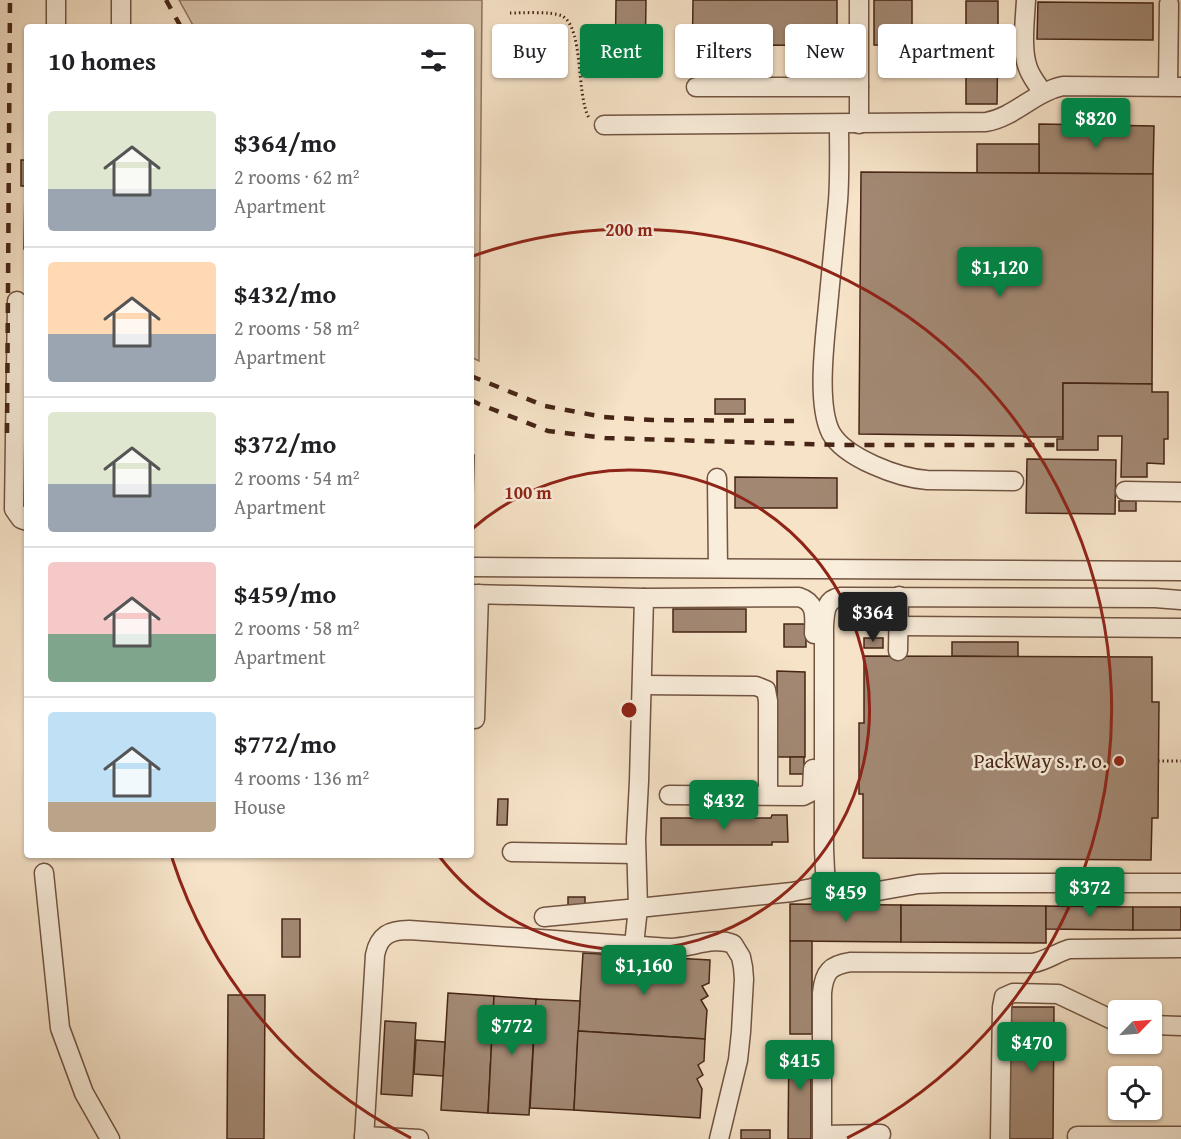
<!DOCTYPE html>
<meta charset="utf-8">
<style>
body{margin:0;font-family:"Gentium Book Plus",serif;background:#f6f6f6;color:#202124;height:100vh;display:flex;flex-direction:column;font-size:22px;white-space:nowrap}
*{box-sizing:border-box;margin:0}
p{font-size:20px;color:#757577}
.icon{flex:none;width:33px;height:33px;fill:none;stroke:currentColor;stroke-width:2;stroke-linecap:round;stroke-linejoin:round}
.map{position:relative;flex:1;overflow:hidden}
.side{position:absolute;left:24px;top:24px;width:450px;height:834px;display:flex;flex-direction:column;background:#fff;border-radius:6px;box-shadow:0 2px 4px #0004}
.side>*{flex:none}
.guide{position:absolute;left:492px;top:24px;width:570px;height:54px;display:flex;gap:12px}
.needle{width:39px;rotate:65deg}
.tools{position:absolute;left:1108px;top:1000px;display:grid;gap:12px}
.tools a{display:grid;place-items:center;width:54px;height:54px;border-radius:6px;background:#fff;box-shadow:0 2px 4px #0004;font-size:30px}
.price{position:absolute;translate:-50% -51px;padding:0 14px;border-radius:6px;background:#0b8043;color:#fff;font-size:20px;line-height:39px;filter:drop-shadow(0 2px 3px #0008)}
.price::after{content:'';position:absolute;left:50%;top:36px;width:18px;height:14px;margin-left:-9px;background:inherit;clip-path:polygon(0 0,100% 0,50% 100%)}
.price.active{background:#222;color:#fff}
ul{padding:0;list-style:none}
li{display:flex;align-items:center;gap:18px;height:150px;padding:0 24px}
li+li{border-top:2px solid #e0e0e0}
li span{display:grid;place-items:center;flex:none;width:168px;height:120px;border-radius:6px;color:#555}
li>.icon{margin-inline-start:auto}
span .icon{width:72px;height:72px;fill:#fffc;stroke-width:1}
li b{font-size:26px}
h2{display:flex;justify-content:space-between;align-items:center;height:72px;padding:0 24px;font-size:26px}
.pill{padding:0 21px;border-radius:6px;background:#fff;box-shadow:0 2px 4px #0004;font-size:21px;line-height:54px}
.pill.active{background:#0b8043;color:#fff}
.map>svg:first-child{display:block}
.green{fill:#d8c3aa;stroke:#8f7460;stroke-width:1.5}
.building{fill:#a28873;stroke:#462516;stroke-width:1.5}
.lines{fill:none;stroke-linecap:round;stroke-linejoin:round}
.minor-casing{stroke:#725442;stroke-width:21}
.path{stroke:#462516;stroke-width:3;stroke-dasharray:1.5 3;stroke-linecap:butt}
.minor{stroke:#f9eddb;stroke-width:18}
.rail{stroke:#462516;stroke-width:4.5;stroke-dasharray:10 10;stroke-linecap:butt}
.ring{fill:none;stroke:#8f2418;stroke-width:3}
.poi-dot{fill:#8f2418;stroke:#f9eddb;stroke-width:2}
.labels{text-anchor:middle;stroke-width:5;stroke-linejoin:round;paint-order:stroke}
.poi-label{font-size:21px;fill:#462516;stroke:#f9eddb;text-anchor:end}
.centre{fill:#8f2418;stroke:#f9eddb;stroke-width:3}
.ring-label{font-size:18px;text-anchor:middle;font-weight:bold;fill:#8f2418;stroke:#f9eddb;stroke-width:5;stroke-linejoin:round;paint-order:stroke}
</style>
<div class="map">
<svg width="1181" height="1139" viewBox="0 0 1181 1139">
<rect width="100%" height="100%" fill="#f6e3c8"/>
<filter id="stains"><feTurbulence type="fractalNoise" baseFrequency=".00333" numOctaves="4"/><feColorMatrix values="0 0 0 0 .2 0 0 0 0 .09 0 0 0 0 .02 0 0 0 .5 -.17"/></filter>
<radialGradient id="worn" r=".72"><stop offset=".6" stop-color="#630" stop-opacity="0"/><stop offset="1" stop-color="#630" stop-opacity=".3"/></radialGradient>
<!-- green -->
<path class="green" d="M 179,0 L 482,0 L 479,361 L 471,357 L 471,27 L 194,27 Z"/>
<!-- building -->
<g class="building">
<path d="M 616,0 L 646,0 L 645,72 L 615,72 Z"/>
<path d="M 693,0 L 837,0 L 837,46 L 770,45 L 769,75 L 692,75 Z"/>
<rect x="874" y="0" width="38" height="45"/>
<rect x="966" y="1" width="32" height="30"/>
<path d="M 1038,2 L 1153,3 L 1153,40 L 1037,39 Z"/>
<path d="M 966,31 L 998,31 L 997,104 L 966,104 Z"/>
<path d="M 1039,124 L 1154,126 L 1153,174 L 1039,173 Z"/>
<rect x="977" y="144" width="62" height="29"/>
<path d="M 21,160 L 27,160 L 27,249 L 24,249 L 25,186 L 21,186 Z"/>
<path d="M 861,172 L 1153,174 L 1152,384 L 1063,383 L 1063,437 L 1024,437 L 1024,436 L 859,434 Z"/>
<rect x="25" y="302" width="2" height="59"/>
<rect x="24" y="375" width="3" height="58"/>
<path d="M 1063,383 L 1152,384 L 1152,392 L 1168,392 L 1168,439 L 1164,439 L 1164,464 L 1147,463 L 1147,477 L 1121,477 L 1122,436 L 1098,436 L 1098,450 L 1057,450 L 1057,439 L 1063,439 Z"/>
<rect x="715" y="399" width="30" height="15"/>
<path d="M 24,433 L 27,433 L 27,507 L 23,507 Z"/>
<path d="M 471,455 L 474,455 L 473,505 L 471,505 Z"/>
<path d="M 1027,459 L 1116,460 L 1115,514 L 1026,513 Z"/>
<path d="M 735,477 L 837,478 L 837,508 L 735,508 Z"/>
<rect x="1119" y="501" width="17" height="10"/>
<rect x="673" y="609" width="73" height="23"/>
<rect x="784" y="624" width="22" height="23"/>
<rect x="864" y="638" width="19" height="10"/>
<path d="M 952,642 L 1018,642 L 1018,657 L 952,656 Z"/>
<path d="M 864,656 L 1152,657 L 1152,702 L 1159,702 L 1158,818 L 1152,818 L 1151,860 L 863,858 L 863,794 L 859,794 L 859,723 L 864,723 Z"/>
<path d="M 777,671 L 805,672 L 805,757 L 777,757 Z"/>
<rect x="790" y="757" width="14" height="17"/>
<path d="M 498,799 L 508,799 L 507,825 L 497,825 Z"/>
<path d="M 772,815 L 787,815 L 788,842 L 772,842 L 772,845 L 661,845 L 661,818 L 771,818 Z"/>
<rect x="568" y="897" width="17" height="9"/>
<path d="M 790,904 L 901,905 L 901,942 L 790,941 Z"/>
<path d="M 901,905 L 1046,906 L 1046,943 L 901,942 Z"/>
<path d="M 1046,906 L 1133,907 L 1133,930 L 1046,929 Z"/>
<rect x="1133" y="907" width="48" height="23"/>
<rect x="282" y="919" width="18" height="38"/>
<rect x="790" y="941" width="22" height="93"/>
<path d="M 583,953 L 710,960 L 709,983 L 702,986 L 708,996 L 701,1000 L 707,1010 L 705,1039 L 578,1031 Z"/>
<path d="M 448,993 L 494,996 L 488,1113 L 441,1110 Z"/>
<path d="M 228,995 L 265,995 L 264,1139 L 227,1139 Z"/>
<path d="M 494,996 L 536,999 L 529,1115 L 488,1113 Z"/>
<path d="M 536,999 L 580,1001 L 574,1110 L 530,1108 Z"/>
<path d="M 1010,1007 L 1054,1007 L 1053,1139 L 1009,1139 Z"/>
<path d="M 385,1021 L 416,1023 L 412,1096 L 381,1094 Z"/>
<path d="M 578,1031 L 705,1039 L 704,1061 L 698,1065 L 703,1075 L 697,1079 L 702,1089 L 700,1118 L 574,1110 Z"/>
<path d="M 416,1040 L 445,1042 L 443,1076 L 414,1074 Z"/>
<path d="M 789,1043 L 811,1043 L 811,1139 L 788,1139 Z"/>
<rect x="741" y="1130" width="29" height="9"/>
</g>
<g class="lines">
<!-- minor casing -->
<g class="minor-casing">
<g id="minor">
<path d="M 56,0 L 56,27"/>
<path d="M 121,0 L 121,27"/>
<path d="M 859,0 L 859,124"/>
<path d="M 1026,0 C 1025,20 1021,50 1028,68 C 1031,77 1038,85 1043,93"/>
<path d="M 1168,86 L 1169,4"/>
<path d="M 696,87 L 859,87"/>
<path d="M 839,124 C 839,150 840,175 838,201 C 835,236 831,271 828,306 C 825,339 816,404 831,433 C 845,458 899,478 927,480 L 1014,481"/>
<path d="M 604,125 L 986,122 C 1015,117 1034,92 1063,86 L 1181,87"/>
<path d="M 17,301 L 14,509 L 21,519 L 27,521"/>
<path d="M 717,478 L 718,568"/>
<path d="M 1125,491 L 1181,492"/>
<path d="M 471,567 L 1181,571"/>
<path d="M 471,594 L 644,598"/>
<path d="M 1181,600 L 1155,598 L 841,597 C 825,599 825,612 824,626 L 824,849 L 825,871 L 827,883 L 833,891 L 838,893 L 846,895 L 861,894 L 918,884 L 942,883 L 1181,883"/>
<path d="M 898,626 L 1181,628"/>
<path d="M 898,651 L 899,596"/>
<path d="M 642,685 L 756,686 L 766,690 L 768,701 L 768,795"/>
<path d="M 475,719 L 479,594"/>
<path d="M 669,795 L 803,796 L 811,792 L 812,789 L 813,769"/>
<path d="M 512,852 L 636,854"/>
<path d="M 44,873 L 60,1028 L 84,1093 L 110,1139"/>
<path d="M 544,917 L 638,908 L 636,839 L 639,781 L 644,598 L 799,597 C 818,603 814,618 814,634"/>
<path d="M 634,945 L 638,908 L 792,892 L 812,888 L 827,883"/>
<path d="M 1152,1025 L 1181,1026"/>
<path d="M 822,1135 L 881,1134"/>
<path d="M 364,1136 L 419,1139"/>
<path d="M 1077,1136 L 1181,1136"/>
<path d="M 364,1139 L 375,955 C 379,935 390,930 409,930 L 670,948 C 691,948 713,936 733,944 L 741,957 L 743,967 L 744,979 L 741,1032 L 738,1060 L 719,1139"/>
<path d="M 822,1139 L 822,993 C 824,972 830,965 851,962 L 1033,963 C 1046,961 1056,953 1069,949 L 1181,948"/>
<path d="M 1000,1139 L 1002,1007 L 1004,997 L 1013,993 L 1058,994 L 1119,1023"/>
</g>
</g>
<!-- path -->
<g class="path">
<path d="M 510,13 C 521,13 552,11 562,16 C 584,27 576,95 589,118"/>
<path d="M 786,69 L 822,49 L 844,49"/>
<path d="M 1158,761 L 1181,761"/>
</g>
<!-- minor -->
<use href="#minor" class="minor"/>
<!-- rail -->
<g class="rail">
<path d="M 166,0 L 181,27"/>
<path d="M 471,376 L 545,406 L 604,417 L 652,420 L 797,421"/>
<path d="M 471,400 L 479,404 L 548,431 L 605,438 L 841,445 L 1057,445"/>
<path d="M 7,433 L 10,0"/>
</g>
</g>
<!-- distance rings -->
<g class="ring">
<path d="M472 529A240 240 0 1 1 439 856"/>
<path d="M411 1138A480 480 0 0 1 172 858M473 256A480 480 0 0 1 847 1138"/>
</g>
<!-- markers -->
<circle class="poi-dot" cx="1119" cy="761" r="6"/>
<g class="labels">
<!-- poi labels -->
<g class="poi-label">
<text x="1107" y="768">PackWay s. r. o.</text>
</g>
</g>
<circle cx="629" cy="710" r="9" class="centre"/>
<g class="ring-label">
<text x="629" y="236">200 m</text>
<text x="528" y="499">100 m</text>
</g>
<rect width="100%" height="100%" filter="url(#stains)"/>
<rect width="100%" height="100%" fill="url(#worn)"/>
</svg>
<div class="tools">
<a><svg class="needle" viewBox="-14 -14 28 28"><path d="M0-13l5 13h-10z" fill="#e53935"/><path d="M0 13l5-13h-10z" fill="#757577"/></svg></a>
<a><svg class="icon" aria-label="locate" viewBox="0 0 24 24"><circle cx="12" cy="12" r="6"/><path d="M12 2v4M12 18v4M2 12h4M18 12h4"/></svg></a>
</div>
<b class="price" style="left:1096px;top:149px">$820</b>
<b class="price" style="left:1000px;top:298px">$1,120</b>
<b class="price active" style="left:873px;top:643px">$364</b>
<b class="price" style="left:724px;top:831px">$432</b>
<b class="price" style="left:1090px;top:918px">$372</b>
<b class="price" style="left:846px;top:923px">$459</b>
<b class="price" style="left:644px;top:996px">$1,160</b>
<b class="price" style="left:512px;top:1056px">$772</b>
<b class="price" style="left:1032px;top:1073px">$470</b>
<b class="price" style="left:800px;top:1091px">$415</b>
<div class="guide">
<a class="pill">Buy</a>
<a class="pill active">Rent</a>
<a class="pill">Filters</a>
<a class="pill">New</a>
<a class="pill">Apartment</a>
</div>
<section class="side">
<h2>10 homes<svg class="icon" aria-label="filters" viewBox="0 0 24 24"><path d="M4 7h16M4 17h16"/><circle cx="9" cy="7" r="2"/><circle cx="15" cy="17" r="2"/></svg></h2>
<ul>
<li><span style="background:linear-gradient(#dfe7d0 65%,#9aa5b1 0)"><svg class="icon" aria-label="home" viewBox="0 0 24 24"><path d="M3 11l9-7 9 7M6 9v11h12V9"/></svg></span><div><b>$364/mo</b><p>2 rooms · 62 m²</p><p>Apartment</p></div></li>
<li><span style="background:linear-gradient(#ffd9b3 60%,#9aa5b1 0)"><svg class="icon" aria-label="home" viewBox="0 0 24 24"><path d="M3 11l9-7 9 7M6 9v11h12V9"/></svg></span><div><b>$432/mo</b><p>2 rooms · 58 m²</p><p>Apartment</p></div></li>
<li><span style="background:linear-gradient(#dfe7d0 60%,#9aa5b1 0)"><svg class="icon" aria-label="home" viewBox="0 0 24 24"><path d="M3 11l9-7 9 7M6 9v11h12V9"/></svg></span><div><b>$372/mo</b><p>2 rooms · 54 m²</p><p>Apartment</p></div></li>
<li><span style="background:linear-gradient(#f6c9c9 60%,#7fa58c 0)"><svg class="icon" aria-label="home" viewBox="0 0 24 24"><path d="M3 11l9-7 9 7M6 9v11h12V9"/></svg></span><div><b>$459/mo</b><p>2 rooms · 58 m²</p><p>Apartment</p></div></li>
<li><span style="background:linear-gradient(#bfe0f5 75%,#b9a48a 0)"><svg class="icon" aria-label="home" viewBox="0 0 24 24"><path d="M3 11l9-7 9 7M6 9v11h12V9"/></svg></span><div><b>$772/mo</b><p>4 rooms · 136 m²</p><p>House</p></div></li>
</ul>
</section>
</div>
